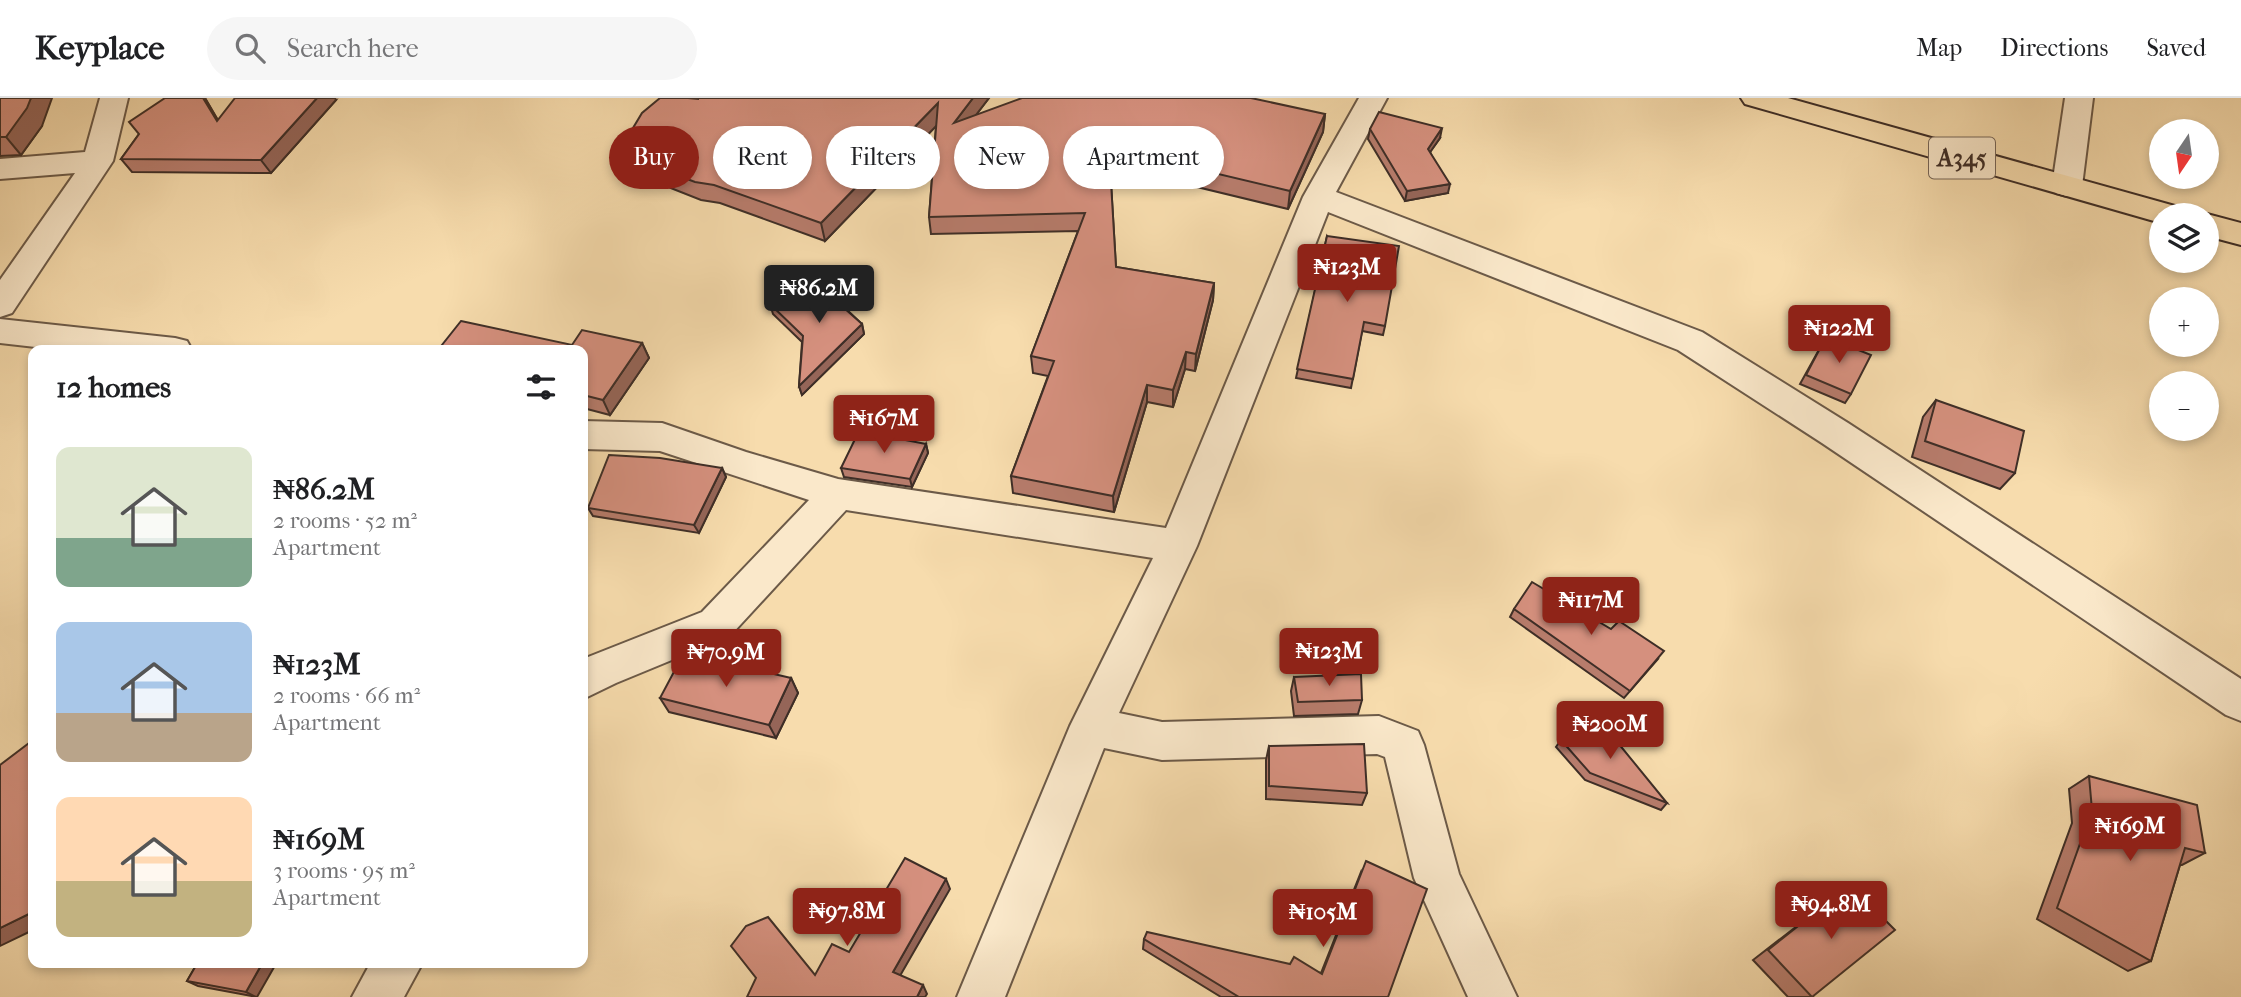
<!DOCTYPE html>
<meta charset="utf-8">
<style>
body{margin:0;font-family:"IM FELL French Canon",serif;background:#f6f6f6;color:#202124;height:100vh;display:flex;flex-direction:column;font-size:26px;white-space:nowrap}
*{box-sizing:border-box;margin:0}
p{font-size:23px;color:#757577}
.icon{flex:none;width:38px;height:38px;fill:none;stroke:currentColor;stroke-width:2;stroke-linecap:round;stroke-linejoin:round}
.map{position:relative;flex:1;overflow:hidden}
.panel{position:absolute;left:28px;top:247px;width:560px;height:623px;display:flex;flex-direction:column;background:#fff;border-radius:14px;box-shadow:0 4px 10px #0003}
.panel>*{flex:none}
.banner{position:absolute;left:609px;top:28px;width:665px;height:63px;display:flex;gap:14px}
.needle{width:46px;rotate:193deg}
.tools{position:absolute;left:2149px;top:21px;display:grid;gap:14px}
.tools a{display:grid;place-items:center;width:70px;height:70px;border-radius:50%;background:#fff;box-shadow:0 4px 10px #0003;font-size:35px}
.price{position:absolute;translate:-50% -60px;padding:0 16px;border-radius:7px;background:#8f2418;color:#fff;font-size:23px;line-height:46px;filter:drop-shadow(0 2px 4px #0008)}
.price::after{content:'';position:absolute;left:50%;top:42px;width:21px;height:16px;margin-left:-10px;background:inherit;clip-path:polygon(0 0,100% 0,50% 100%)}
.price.current{background:#222;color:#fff}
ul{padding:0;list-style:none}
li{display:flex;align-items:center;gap:21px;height:175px;padding:0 28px}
li span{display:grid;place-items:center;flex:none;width:196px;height:140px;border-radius:14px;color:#555}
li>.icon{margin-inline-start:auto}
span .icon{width:84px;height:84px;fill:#fffc;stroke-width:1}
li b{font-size:30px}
h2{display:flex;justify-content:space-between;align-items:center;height:84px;padding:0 28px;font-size:30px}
.chip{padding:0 24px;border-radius:32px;background:#fff;box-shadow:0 4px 10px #0003;font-size:24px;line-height:63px}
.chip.current{background:#8f2418;color:#fff}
header{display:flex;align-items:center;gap:42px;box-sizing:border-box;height:98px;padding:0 35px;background:#fff;border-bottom:2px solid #e0e0e0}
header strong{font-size:33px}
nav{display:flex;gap:38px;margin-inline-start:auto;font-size:24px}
.search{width:490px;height:63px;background:#f6f6f6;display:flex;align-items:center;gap:18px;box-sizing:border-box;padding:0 24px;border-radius:38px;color:#757577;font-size:26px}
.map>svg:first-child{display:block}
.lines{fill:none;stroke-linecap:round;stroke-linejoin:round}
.minor-casing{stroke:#6c5a48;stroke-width:4}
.highway-casing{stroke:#3e2e27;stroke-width:4}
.minor{fill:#fae8ca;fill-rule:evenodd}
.highway{fill:#f7dcad;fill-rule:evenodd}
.wall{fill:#b77c6c;stroke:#3e2e27;stroke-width:2}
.shaded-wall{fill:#956558;stroke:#3e2e27;stroke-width:2}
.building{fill:#d5907e;stroke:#3e2e27;stroke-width:2}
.labels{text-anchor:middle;stroke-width:6;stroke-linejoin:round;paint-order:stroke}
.shield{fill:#fae8ca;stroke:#766658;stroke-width:2}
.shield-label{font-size:24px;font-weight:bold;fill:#3e2e27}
</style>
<header>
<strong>Keyplace</strong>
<div class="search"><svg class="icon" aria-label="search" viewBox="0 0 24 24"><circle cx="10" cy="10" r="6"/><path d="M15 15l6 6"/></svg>Search here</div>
<nav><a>Map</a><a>Directions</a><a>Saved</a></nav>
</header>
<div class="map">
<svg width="2241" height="899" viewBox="0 0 2241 899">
<rect width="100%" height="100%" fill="#f7dcad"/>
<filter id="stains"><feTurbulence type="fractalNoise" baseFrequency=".00286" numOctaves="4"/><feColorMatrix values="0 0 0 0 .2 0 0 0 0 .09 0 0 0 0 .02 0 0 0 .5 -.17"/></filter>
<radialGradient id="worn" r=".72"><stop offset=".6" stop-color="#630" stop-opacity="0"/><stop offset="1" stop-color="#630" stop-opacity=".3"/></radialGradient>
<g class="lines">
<!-- minor casing -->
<g class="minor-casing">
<g id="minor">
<path d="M 100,0 L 128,0 L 113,63 L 12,215 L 0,219 L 0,182 L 75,75 L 0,81 L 0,61 L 85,54 Z"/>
<path d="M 1359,0 L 1387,0 L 1336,94 L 1702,234 L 1848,325 L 2241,581 L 2241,623 L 2226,617 L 1822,345 L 1678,252 L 1328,114 L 1197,448 L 1119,615 L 1162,624 L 1379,618 L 1418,633 L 1424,647 L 1459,776 L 1517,899 L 1468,899 L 1414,780 L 1385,659 L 1377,656 L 1162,662 L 1104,650 L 1005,899 L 957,899 L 1070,628 L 1153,460 L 846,412 L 730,538 L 616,585 L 583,601 L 583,561 L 702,514 L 809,402 L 660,353 L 583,351 L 583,323 L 662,325 L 746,354 L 838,381 L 1166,430 L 1303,99 Z"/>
<path d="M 2065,0 L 2093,0 L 2082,88 L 2078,95 L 2067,98 L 2056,95 L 2052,88 Z"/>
<path d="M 0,221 L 175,240 L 187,243 L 192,252 L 62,252 L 0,245 Z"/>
<path d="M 371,864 L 423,864 L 404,899 L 352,899 Z"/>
</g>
</g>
<!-- highway casing -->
<g class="highway-casing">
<g id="highway">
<path d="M 1741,0 L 1788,0 L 2182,110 L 2187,117 L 2161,117 L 2161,125 L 1745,6 Z"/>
<path d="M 2207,116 L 2241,125 L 2241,147 L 2207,138 L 2207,117 L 2204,117 Z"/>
</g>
</g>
<!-- minor -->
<use href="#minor" class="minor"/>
<!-- highway -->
<use href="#highway" class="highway"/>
</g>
<!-- wall -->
<g class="wall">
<path d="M 0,0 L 42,28 L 21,57 L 0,58 Z"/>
<path d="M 165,0 L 205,0 L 218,22 L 336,2 L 271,75 L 132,74 L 121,61 Z"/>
<path d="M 989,0 L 976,17 L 1325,16 L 1323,34 L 1288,111 L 1110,68 L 1116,169 L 1214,185 L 1213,202 L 1195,273 L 1185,271 L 1173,309 L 1147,304 L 1114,414 L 1013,395 L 1011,378 L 1048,278 L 1033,275 L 1031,258 L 1078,133 L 931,136 L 929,119 L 936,28 L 825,143 L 720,105 L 701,102 L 625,72 L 618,55 L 698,1 Z"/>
<path d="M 1370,31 L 1440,40 L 1430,54 L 1448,95 L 1405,103 L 1368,41 Z"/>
<path d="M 1327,138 L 1385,228 L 1383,237 L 1362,233 L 1351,290 L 1296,280 Z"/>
<path d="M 844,195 L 845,210 L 862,226 L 864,236 L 802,297 L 799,288 L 802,244 L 773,216 L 770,206 Z"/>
<path d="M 1826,239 L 1851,296 L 1845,305 L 1800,286 Z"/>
<path d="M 642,245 L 649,260 L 610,317 L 583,310 L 583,252 L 572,247 Z"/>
<path d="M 1936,302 L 2015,375 L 2000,391 L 1912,359 L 1923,319 Z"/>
<path d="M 926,346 L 928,355 L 912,389 L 844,379 L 841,370 Z"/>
<path d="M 722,370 L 726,379 L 699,435 L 593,418 L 588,410 Z"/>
<path d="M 1514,511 L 1658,561 L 1624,600 L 1510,519 Z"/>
<path d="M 1294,579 L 1362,602 L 1358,616 L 1294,618 L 1291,593 Z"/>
<path d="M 791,580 L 798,595 L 776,640 L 669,614 L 660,600 Z"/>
<path d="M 1561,642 L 1667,705 L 1661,712 L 1585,682 L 1556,649 Z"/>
<path d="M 1269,648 L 1367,695 L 1362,707 L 1266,701 L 1266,662 Z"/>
<path d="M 2089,678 L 2205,755 L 2182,767 L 2180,767 L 2151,863 L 2128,873 L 2037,821 L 2072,725 L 2069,691 Z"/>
<path d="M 1361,774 L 1388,899 L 1221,899 L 1143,851 L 1144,841 L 1321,875 Z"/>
<path d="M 1850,787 L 1813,899 L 1788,899 L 1753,862 Z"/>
<path d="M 198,864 L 257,899 L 198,888 L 187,883 Z"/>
</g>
<!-- shaded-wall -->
<g class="shaded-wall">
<path d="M 31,0 L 52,0 L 42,28 L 21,57 L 6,39 Z"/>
<path d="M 203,0 L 205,0 L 226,37 L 217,23 Z"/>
<path d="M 317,0 L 335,0 L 336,2 L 271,75 L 261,62 Z"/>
<path d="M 973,0 L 989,0 L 956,43 L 954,25 Z"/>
<path d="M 938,5 L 941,23 L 825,143 L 821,125 Z"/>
<path d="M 1325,16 L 1323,34 L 1288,111 L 1290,93 Z"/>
<path d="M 1442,30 L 1440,40 L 1426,60 L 1428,51 Z"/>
<path d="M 1450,86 L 1448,95 L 1405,103 L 1407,93 Z"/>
<path d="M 1214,185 L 1213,202 L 1195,273 L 1196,256 Z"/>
<path d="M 842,186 L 844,195 L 845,218 L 843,209 Z"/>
<path d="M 862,226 L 864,236 L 802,297 L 799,288 Z"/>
<path d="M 642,245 L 649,260 L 610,317 L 603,302 Z"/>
<path d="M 1186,254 L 1185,271 L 1173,309 L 1173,292 Z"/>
<path d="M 1147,287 L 1147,304 L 1114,414 L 1113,398 Z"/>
<path d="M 926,346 L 928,355 L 912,389 L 910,381 Z"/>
<path d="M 722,370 L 726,379 L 699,435 L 694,427 Z"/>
<path d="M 791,580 L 798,595 L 776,640 L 769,627 Z"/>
<path d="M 946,781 L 950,791 L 897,883 L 893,874 Z"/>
<path d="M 33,814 L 33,832 L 0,848 L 0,830 Z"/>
<path d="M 263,864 L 277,864 L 257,899 L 256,899 L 246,894 Z"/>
<path d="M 923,887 L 927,896 L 925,899 L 917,899 Z"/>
</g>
<!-- building -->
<g class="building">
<path d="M 0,0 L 31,0 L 27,10 L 6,39 L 0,39 Z"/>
<path d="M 165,0 L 203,0 L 217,23 L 235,0 L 317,0 L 261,62 L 121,61 L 139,36 L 129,24 Z"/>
<path d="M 660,0 L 688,0 L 698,1 L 698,0 L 973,0 L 954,25 L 1022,0 L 1251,0 L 1325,16 L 1290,93 L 1109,50 L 1116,169 L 1214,185 L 1196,256 L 1186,254 L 1173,292 L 1147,287 L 1113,398 L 1011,378 L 1054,263 L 1031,258 L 1085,115 L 929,119 L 938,5 L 821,125 L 714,87 L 695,84 L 618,55 L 642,15 Z"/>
<path d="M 1379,14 L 1442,30 L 1428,51 L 1450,86 L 1407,93 L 1370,31 Z"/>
<path d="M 1327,138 L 1399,148 L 1385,228 L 1364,224 L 1353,281 L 1297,271 Z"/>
<path d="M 842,186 L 843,209 L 862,226 L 799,288 L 803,238 L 770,206 Z"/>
<path d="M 461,223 L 572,247 L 582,232 L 642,245 L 603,302 L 583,297 L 583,252 L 438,252 Z"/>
<path d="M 1826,239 L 1871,257 L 1851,296 L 1806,277 Z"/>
<path d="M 1936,302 L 2024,333 L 2015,375 L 1925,343 Z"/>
<path d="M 859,333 L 926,346 L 910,381 L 841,370 Z"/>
<path d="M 609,357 L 660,360 L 722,370 L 694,427 L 588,410 Z"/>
<path d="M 1532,484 L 1611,531 L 1619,523 L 1664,553 L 1630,593 L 1514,511 Z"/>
<path d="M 684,555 L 791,580 L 769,627 L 660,600 Z"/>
<path d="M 1361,576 L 1362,602 L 1298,604 L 1294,579 Z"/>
<path d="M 1605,629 L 1667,705 L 1590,675 L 1561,642 Z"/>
<path d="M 33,642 L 33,706 L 32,707 L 33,814 L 0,830 L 0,667 Z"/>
<path d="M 1364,646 L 1367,695 L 1269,688 L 1269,648 Z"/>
<path d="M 2089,678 L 2197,707 L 2205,755 L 2185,750 L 2151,863 L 2057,810 L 2092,712 Z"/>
<path d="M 905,760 L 946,781 L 893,874 L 923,887 L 917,899 L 747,899 L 756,880 L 731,848 L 746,828 L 768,819 L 815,877 L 832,846 L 849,854 Z"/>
<path d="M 1366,763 L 1427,791 L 1388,899 L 1239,899 L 1144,841 L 1147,834 L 1290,866 L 1294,859 L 1322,876 Z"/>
<path d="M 1850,787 L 1895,832 L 1812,899 L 1768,852 Z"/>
<path d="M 198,864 L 263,864 L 246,894 L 187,883 Z"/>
</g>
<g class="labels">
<!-- shield labels -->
<rect class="shield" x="1929" y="39.5" width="66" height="41" rx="5"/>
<g class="shield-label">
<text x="1962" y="68">A345</text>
</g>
</g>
<rect width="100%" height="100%" filter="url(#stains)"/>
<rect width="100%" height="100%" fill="url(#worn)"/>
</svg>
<div class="tools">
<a><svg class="needle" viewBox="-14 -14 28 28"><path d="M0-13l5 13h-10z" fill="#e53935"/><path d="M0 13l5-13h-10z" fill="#757577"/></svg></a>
<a><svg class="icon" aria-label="layers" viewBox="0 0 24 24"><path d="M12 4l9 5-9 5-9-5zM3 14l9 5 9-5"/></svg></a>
<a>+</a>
<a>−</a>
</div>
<b class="price" style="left:1347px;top:206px">₦123M</b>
<b class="price current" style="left:819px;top:227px">₦86.2M</b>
<b class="price" style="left:1839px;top:267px">₦122M</b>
<b class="price" style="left:884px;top:357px">₦167M</b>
<b class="price" style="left:1591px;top:539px">₦117M</b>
<b class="price" style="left:1329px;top:590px">₦123M</b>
<b class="price" style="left:726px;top:591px">₦70.9M</b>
<b class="price" style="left:1610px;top:663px">₦200M</b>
<b class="price" style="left:2130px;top:765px">₦169M</b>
<b class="price" style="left:1831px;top:843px">₦94.8M</b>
<b class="price" style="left:847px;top:850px">₦97.8M</b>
<b class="price" style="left:1323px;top:851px">₦105M</b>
<div class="banner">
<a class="chip current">Buy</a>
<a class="chip">Rent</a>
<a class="chip">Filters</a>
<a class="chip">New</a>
<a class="chip">Apartment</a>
</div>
<section class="panel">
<h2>12 homes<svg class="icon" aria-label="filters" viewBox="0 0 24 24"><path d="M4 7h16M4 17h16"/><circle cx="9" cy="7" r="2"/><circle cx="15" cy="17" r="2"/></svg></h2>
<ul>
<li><span style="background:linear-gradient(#dfe7d0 65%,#7fa58c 0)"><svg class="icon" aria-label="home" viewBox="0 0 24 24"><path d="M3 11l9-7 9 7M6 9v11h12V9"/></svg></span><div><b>₦86.2M</b><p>2 rooms · 52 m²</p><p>Apartment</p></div></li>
<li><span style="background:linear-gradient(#a9c7e8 65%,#b9a48a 0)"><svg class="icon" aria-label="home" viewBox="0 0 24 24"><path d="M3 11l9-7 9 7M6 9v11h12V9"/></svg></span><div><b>₦123M</b><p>2 rooms · 66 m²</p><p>Apartment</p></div></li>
<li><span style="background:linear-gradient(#ffd9b3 60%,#c2b280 0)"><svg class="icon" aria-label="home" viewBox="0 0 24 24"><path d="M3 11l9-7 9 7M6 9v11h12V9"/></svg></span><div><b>₦169M</b><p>3 rooms · 95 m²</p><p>Apartment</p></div></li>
</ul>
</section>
</div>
